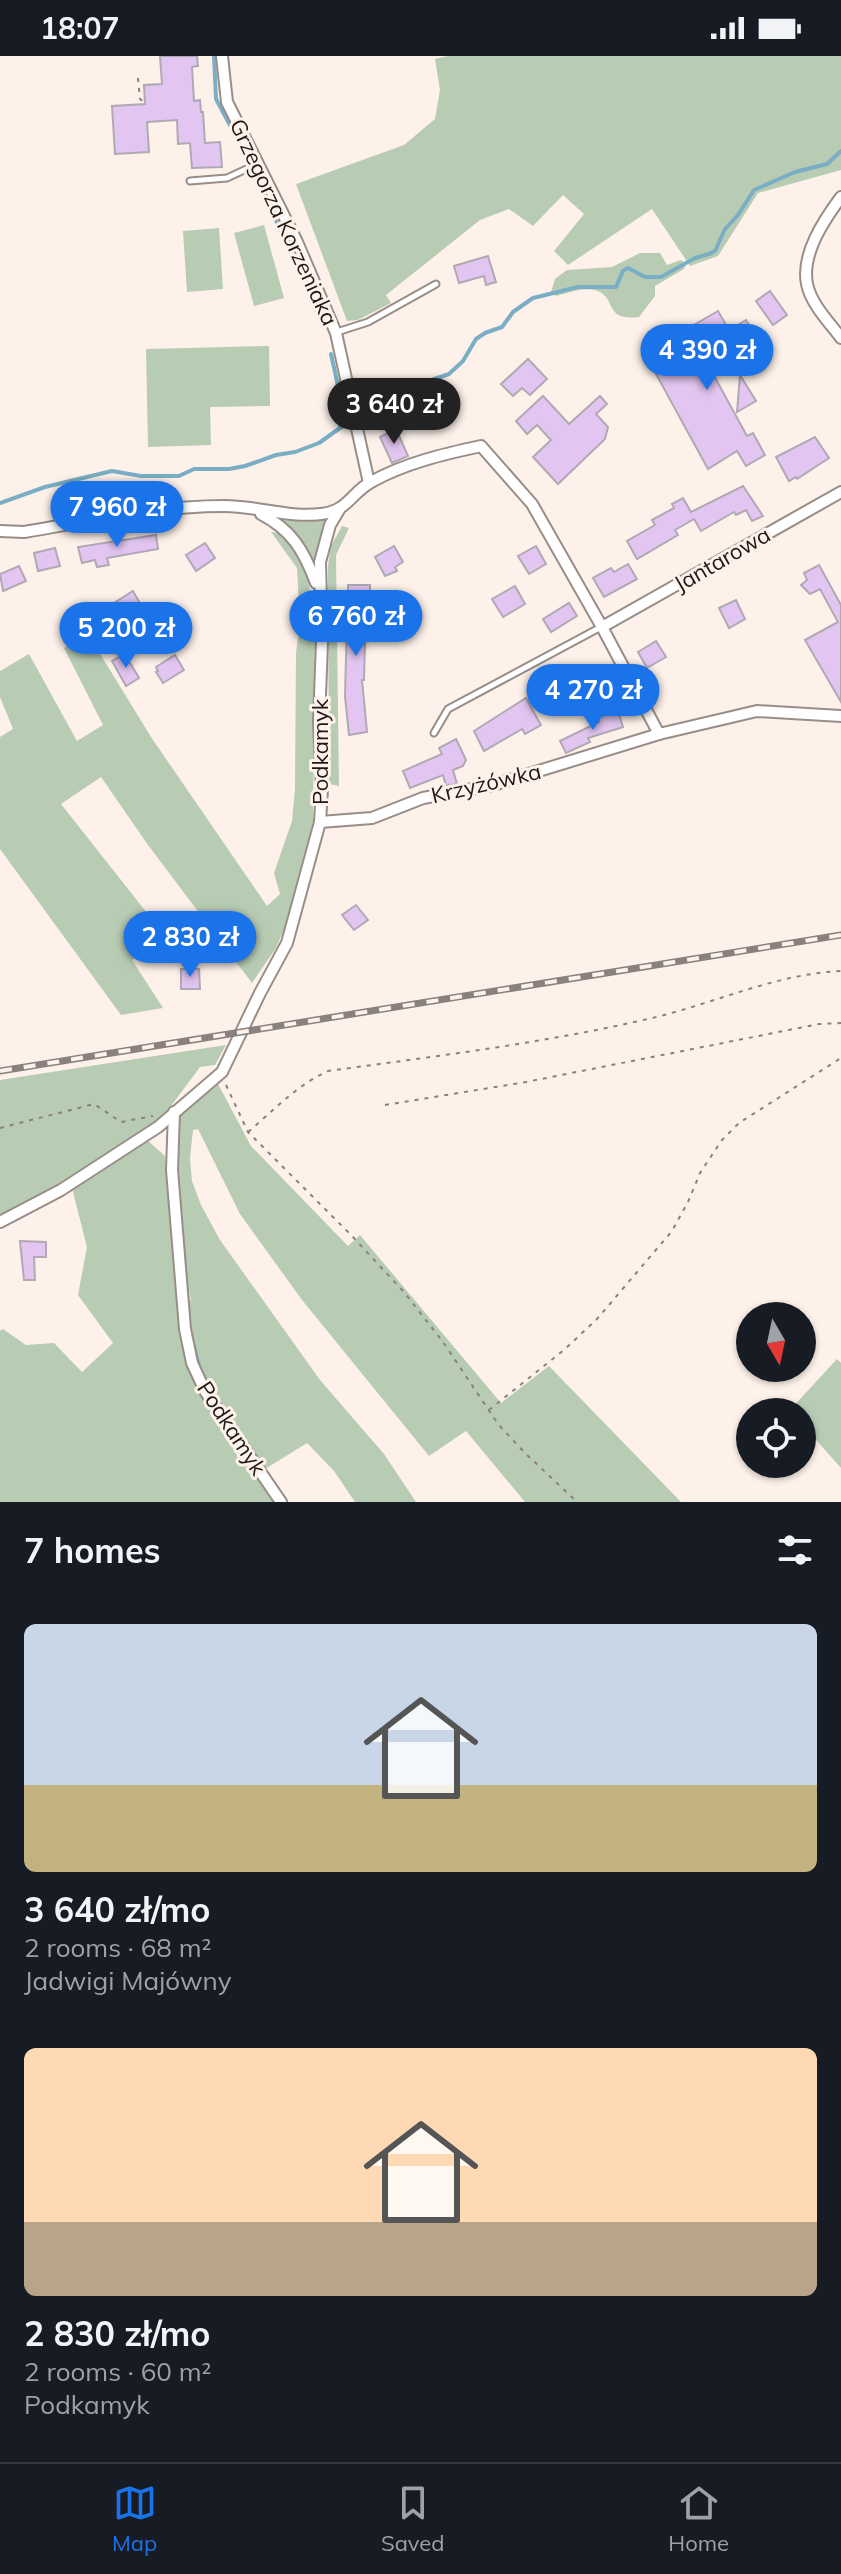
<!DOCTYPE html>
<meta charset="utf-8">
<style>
body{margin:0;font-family:Mulish,sans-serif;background:#20242c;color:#f1f3f6;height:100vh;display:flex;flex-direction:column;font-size:30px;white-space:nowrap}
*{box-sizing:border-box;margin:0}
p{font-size:26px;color:#9ea1a6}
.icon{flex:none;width:44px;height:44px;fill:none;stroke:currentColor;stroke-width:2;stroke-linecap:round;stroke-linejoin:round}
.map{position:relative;height:1446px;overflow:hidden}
.side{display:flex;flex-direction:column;background:#171b24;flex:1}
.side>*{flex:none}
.needle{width:52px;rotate:171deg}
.buttons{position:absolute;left:736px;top:1246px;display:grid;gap:16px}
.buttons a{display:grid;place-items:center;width:80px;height:80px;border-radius:50%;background:#171b24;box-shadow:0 2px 6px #0004;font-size:40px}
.price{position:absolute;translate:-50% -68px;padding:0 18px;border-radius:28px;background:#1a73e8;color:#fff;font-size:26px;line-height:52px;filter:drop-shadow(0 2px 4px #0008)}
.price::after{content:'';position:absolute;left:50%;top:48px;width:24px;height:18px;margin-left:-12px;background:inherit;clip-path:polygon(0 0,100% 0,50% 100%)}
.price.active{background:#222;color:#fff}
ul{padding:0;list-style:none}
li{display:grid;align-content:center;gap:16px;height:424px;padding:0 24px}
li span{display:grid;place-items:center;height:248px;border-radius:12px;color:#555}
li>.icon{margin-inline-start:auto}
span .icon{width:144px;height:144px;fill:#fffc;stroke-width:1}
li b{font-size:34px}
h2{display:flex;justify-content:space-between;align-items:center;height:96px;padding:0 24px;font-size:34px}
.status{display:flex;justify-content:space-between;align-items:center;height:56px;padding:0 40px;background:#171b24;direction:ltr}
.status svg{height:22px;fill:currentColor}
.tab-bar{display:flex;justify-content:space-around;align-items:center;height:112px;border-top:2px solid #363941;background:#171b24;font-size:22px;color:#9ea1a6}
.tab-bar a{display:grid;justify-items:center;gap:4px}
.tab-bar .active{color:#1a73e8}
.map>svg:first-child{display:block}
.green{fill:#b8ccb4}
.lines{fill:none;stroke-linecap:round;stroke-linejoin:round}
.stream{stroke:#7aaec5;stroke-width:4}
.building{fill:#e2c6f1;stroke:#b0a9b4;stroke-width:2}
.lane-casing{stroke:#998e87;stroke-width:9}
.street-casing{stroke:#998e87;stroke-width:14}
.path{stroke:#89817c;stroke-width:2;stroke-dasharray:4 6;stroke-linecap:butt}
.lane{stroke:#fff;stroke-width:5}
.street{stroke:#fff;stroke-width:10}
.rail-casing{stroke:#89817d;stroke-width:7}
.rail{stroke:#fdf1ea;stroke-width:4;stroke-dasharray:12;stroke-linecap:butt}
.labels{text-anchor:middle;stroke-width:6;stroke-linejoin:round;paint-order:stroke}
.street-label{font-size:22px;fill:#1e1917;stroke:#fdf1ea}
</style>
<div class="status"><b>18:07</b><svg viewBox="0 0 49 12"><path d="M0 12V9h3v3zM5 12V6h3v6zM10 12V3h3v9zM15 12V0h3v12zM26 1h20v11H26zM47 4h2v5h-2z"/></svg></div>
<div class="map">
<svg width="841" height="1446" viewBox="0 0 841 1446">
<rect width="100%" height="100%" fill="#fdf1ea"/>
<!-- green -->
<g class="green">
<path d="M 448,0 L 841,0 L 841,114 L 758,137 L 718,200 L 690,210 L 652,153 L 568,209 L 554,195 L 584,158 L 563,139 L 533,170 L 509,153 L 480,164 L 386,239 L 391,247 L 358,264 L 347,265 L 296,128 L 404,89 L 435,63 L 440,34 L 435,3 Z"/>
<path d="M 264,169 L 284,242 L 254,250 L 234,177 Z"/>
<path d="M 219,172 L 223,233 L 187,236 L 183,175 Z"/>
<path d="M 640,197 L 660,197 L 667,209 L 681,204 L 686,208 L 684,213 L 655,230 L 655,240 L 639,261 C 602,266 618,239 594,234 C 582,231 568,237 556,240 L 551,236 L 555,223 L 567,214 L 612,211 Z"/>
<path d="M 269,290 L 270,350 L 210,351 L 211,389 L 148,391 L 146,293 Z"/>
<path d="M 277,459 L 325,464 L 327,466 L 316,509 C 306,489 296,475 276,461 Z"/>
<path d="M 342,470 L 349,472 L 336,499 L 339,730 L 329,728 L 328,509 L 331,490 Z"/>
<path d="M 271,476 L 281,477 L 307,510 L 315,588 L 313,765 L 294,850 L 276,892 L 252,927 L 148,789 L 101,721 L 61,748 L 151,862 L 135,874 L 149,892 L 132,904 L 163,952 L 121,959 L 0,793 L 0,681 L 13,673 L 0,641 L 0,615 L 29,598 L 77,685 L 103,669 L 64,592 L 88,578 L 151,681 L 267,850 L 280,838 L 274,817 L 292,765 L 295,733 L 296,597 L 300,567 L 297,512 Z"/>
<path d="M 226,989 L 215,1009 L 200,1011 L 156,1070 L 54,1132 L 0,1159 L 0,1024 Z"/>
<path d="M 218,1028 L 251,1090 L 348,1190 L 360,1179 L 501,1347 L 549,1310 L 681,1446 L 525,1446 L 466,1375 L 429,1400 L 302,1244 L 240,1158 L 198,1073 L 193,1074 L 190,1102 L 192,1125 L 201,1149 L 220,1184 L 320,1324 L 384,1398 L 416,1446 L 355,1446 L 334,1415 L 307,1387 L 262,1415 C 241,1383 214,1350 200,1314 C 192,1292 190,1269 187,1247 L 191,1244 C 178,1182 166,1114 182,1052 L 198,1045 Z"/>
<path d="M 147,1084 L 165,1100 L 180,1268 L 189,1309 L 207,1347 L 273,1446 L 0,1446 L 0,1275 L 3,1273 L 26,1289 L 54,1287 L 82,1316 L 113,1287 L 78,1239 L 87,1191 L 72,1132 Z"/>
<path d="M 837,1303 L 841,1307 L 841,1412 L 802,1368 L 802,1356 L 790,1354 Z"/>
</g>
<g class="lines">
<!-- stream -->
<g class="stream">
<path d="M 214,0 L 216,43 L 247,101"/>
<path d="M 254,115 L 321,265"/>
<path d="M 331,298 L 342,348 L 340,372"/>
<path d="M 0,447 L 45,431 L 112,415 L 141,420 L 179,420 L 194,413 L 229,413 L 245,410 L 276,399 L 295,396 L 319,387 L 340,372 L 366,362 L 396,336 L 449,318 L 463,305 L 476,283 L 485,277 L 502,271 L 513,256 L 533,242 L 578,231 L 616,231 L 623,215 L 628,212 L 645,221 L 661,221 L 695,202 L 709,198 L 715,195 L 725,173 L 738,159 L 754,134 L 795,116 L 827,108 L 841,95"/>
<path d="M 183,1186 L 189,1263"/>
<path d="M 193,1288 L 199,1310"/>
</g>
</g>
<!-- building -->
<g class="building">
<path d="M 160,0 L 197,0 L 198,10 L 192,11 L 194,45 L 200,44 L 201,56 L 203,56 L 205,87 L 220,86 L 222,111 L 192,112 L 190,87 L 178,88 L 177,64 L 147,66 L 149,96 L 115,98 L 112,50 L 145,48 L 144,29 L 162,28 Z"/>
<path d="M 488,200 L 496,226 L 486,229 L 484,220 L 459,227 L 454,210 Z"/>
<path d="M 770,235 L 787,259 L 773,269 L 756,245 Z"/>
<path d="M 718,255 L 729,274 L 746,264 L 755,279 L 707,307 L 747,380 L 753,377 L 765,399 L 746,410 L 737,395 L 708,413 L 650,307 L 699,280 L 692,270 Z"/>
<path d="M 528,303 L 547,323 L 530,339 L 522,332 L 513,340 L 501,328 Z"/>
<path d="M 740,319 L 756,345 L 737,356 Z"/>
<path d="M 543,340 L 569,368 L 600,340 L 607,348 L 596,358 L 608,371 L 605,383 L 558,428 L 533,401 L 551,384 L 537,369 L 527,378 L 516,365 Z"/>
<path d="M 396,373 L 408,400 L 392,407 L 380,381 Z"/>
<path d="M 815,381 L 829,402 L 797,423 L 796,421 L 789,425 L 776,401 Z"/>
<path d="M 743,430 L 763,460 L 752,465 L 746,454 L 736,459 L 734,456 L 701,475 L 694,463 L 675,474 L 678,479 L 637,503 L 627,485 L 655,469 L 652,464 L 674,452 L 672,448 L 683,442 L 691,456 Z"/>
<path d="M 156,479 L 158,493 L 107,502 L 109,509 L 97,511 L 95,504 L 82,507 L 78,491 Z"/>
<path d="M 205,487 L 215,502 L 196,515 L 186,499 Z"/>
<path d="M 394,490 L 403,506 L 395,511 L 397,515 L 385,520 L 375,501 Z"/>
<path d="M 536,490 L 546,508 L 529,518 L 518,500 Z"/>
<path d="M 55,492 L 60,510 L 38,515 L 34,497 Z"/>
<path d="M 628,508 L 637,523 L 604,541 L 593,522 L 611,512 L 614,516 Z"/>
<path d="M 819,509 L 841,549 L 841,646 L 805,584 L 838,566 L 820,533 L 810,538 L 801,529 L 807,524 L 804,517 Z"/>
<path d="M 19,510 L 26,525 L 3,535 L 0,518 Z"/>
<path d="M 348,529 L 370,529 L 370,545 L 366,545 L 364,624 L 362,624 L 367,676 L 349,679 L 345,640 Z"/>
<path d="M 515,530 L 525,548 L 503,561 L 492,543 Z"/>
<path d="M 133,535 L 142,551 L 124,562 L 114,547 Z"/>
<path d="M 736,544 L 745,563 L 729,572 L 719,552 Z"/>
<path d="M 569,547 L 577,560 L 551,576 L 543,563 Z"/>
<path d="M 656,585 L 666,601 L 647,612 L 638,596 Z"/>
<path d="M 175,599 L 184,614 L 163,627 L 156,616 L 158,615 L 156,611 Z"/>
<path d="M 121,600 L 123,603 L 126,600 L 139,622 L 126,630 L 112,605 Z"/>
<path d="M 526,642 L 541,669 L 525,678 L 522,673 L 484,695 L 474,675 Z"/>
<path d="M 618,655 L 623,671 L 588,682 L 590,686 L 566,697 L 560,685 L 599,666 L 598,661 Z"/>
<path d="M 456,683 L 466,704 L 463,710 L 453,714 L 457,728 L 446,730 L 443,719 L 410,732 L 403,715 L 442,698 L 439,692 Z"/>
<path d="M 356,849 L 368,864 L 354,874 L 342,859 Z"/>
<path d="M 181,913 L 199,913 L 200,933 L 181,933 Z"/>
<path d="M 20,1185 L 46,1186 L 46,1201 L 34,1201 L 35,1224 L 24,1224 Z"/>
</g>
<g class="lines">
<!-- lane casing -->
<g class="lane-casing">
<g id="lane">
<path d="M 190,125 L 227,122 L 257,108"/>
<path d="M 337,276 L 368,266 L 436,228"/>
<path d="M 434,677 L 448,653 L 601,571"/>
</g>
</g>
<!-- street casing -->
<g class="street-casing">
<g id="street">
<path d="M 222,0 L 227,46 L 297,186 L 336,277 L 369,427"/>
<path d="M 841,141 C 824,164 801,198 807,228 C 811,248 829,266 841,282"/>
<path d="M 261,458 C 292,474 304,495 316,527"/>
<path d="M 0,475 L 24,476 C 90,465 157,450 224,450 C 257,450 289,462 321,458 C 348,455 351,437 371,426 C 405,407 444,398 481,390 L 532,448 L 602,571 L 659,678"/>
<path d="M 602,571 L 841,436"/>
<path d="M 320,766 L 372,762 L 423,742 L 493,729 L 659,678 L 757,655 L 841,660"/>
<path d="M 174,1056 L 172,1114 L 185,1273 L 192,1307 L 205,1335 L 281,1446"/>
<path d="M 0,1166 L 61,1134 L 158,1071 L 222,1016 L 260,937 L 287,887 L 320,766 L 322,733 L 319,666 L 322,586 L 320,506 L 330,469 L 339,454"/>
</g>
</g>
<!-- path -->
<g class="path">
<path d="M 138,22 L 140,43 L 145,47"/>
<path d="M 226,1029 L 248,1076 L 352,1180 L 404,1236 L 443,1286 L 498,1368 L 524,1396 L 577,1446"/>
<path d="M 385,1049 L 526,1026 L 819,968 L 841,967"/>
<path d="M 0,1072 L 94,1048 L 121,1066 L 153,1060"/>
<path d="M 248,1076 C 274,1054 297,1029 328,1015 C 437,1000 545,987 652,962 C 716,947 775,918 841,915"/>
<path d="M 489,1354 L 565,1293 L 597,1263 L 672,1175 L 688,1146 L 700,1117 L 722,1084 L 739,1067 L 841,1002"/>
</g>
<!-- lane -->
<use href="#lane" class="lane"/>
<!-- street -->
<use href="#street" class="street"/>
<!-- rail casing -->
<g class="rail-casing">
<path id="rail" d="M 0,1015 L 841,879"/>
</g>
<!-- rail -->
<use href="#rail" class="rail"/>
</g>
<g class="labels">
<!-- street labels -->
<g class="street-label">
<text transform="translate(284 166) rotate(65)" y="8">Grzegorza Korzeniaka</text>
<text transform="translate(722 503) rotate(-30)" y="8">Jantarowa</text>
<text transform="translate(320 696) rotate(-90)" y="8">Podkamyk</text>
<text transform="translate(486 727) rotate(-13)" y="8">Krzyżówka</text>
<text transform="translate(232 1372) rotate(57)" y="8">Podkamyk</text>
</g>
</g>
</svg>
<div class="buttons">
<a><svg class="needle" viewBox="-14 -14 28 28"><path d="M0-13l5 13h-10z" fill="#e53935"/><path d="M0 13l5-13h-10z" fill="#9ea1a6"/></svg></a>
<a><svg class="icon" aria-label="locate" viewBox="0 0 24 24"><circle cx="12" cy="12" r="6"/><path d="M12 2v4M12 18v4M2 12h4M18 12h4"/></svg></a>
</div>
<b class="price" style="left:707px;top:336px">4 390 zł</b>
<b class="price active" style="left:394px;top:390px">3 640 zł</b>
<b class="price" style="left:117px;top:493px">7 960 zł</b>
<b class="price" style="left:356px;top:602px">6 760 zł</b>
<b class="price" style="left:126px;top:614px">5 200 zł</b>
<b class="price" style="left:593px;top:676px">4 270 zł</b>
<b class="price" style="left:190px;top:923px">2 830 zł</b>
</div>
<section class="side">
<h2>7 homes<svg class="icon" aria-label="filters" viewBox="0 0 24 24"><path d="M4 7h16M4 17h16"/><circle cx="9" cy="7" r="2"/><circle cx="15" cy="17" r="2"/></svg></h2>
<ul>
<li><span style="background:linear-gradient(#c9d6e8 65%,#c2b280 0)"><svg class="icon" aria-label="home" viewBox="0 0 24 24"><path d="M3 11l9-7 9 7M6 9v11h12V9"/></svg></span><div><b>3 640 zł/mo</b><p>2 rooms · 68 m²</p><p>Jadwigi Majówny</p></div></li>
<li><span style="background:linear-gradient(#ffd9b3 70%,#b9a48a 0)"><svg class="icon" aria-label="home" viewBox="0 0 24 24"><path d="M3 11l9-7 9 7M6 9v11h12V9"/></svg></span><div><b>2 830 zł/mo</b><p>2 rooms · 60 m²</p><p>Podkamyk</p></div></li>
</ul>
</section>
<nav class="tab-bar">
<a class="active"><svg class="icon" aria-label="map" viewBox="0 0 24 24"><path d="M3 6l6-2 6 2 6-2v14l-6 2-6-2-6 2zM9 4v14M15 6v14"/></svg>Map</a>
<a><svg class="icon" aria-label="saved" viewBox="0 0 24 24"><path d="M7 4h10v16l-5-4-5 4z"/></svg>Saved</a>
<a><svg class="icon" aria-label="home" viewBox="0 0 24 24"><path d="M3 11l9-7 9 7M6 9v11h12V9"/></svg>Home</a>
</nav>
